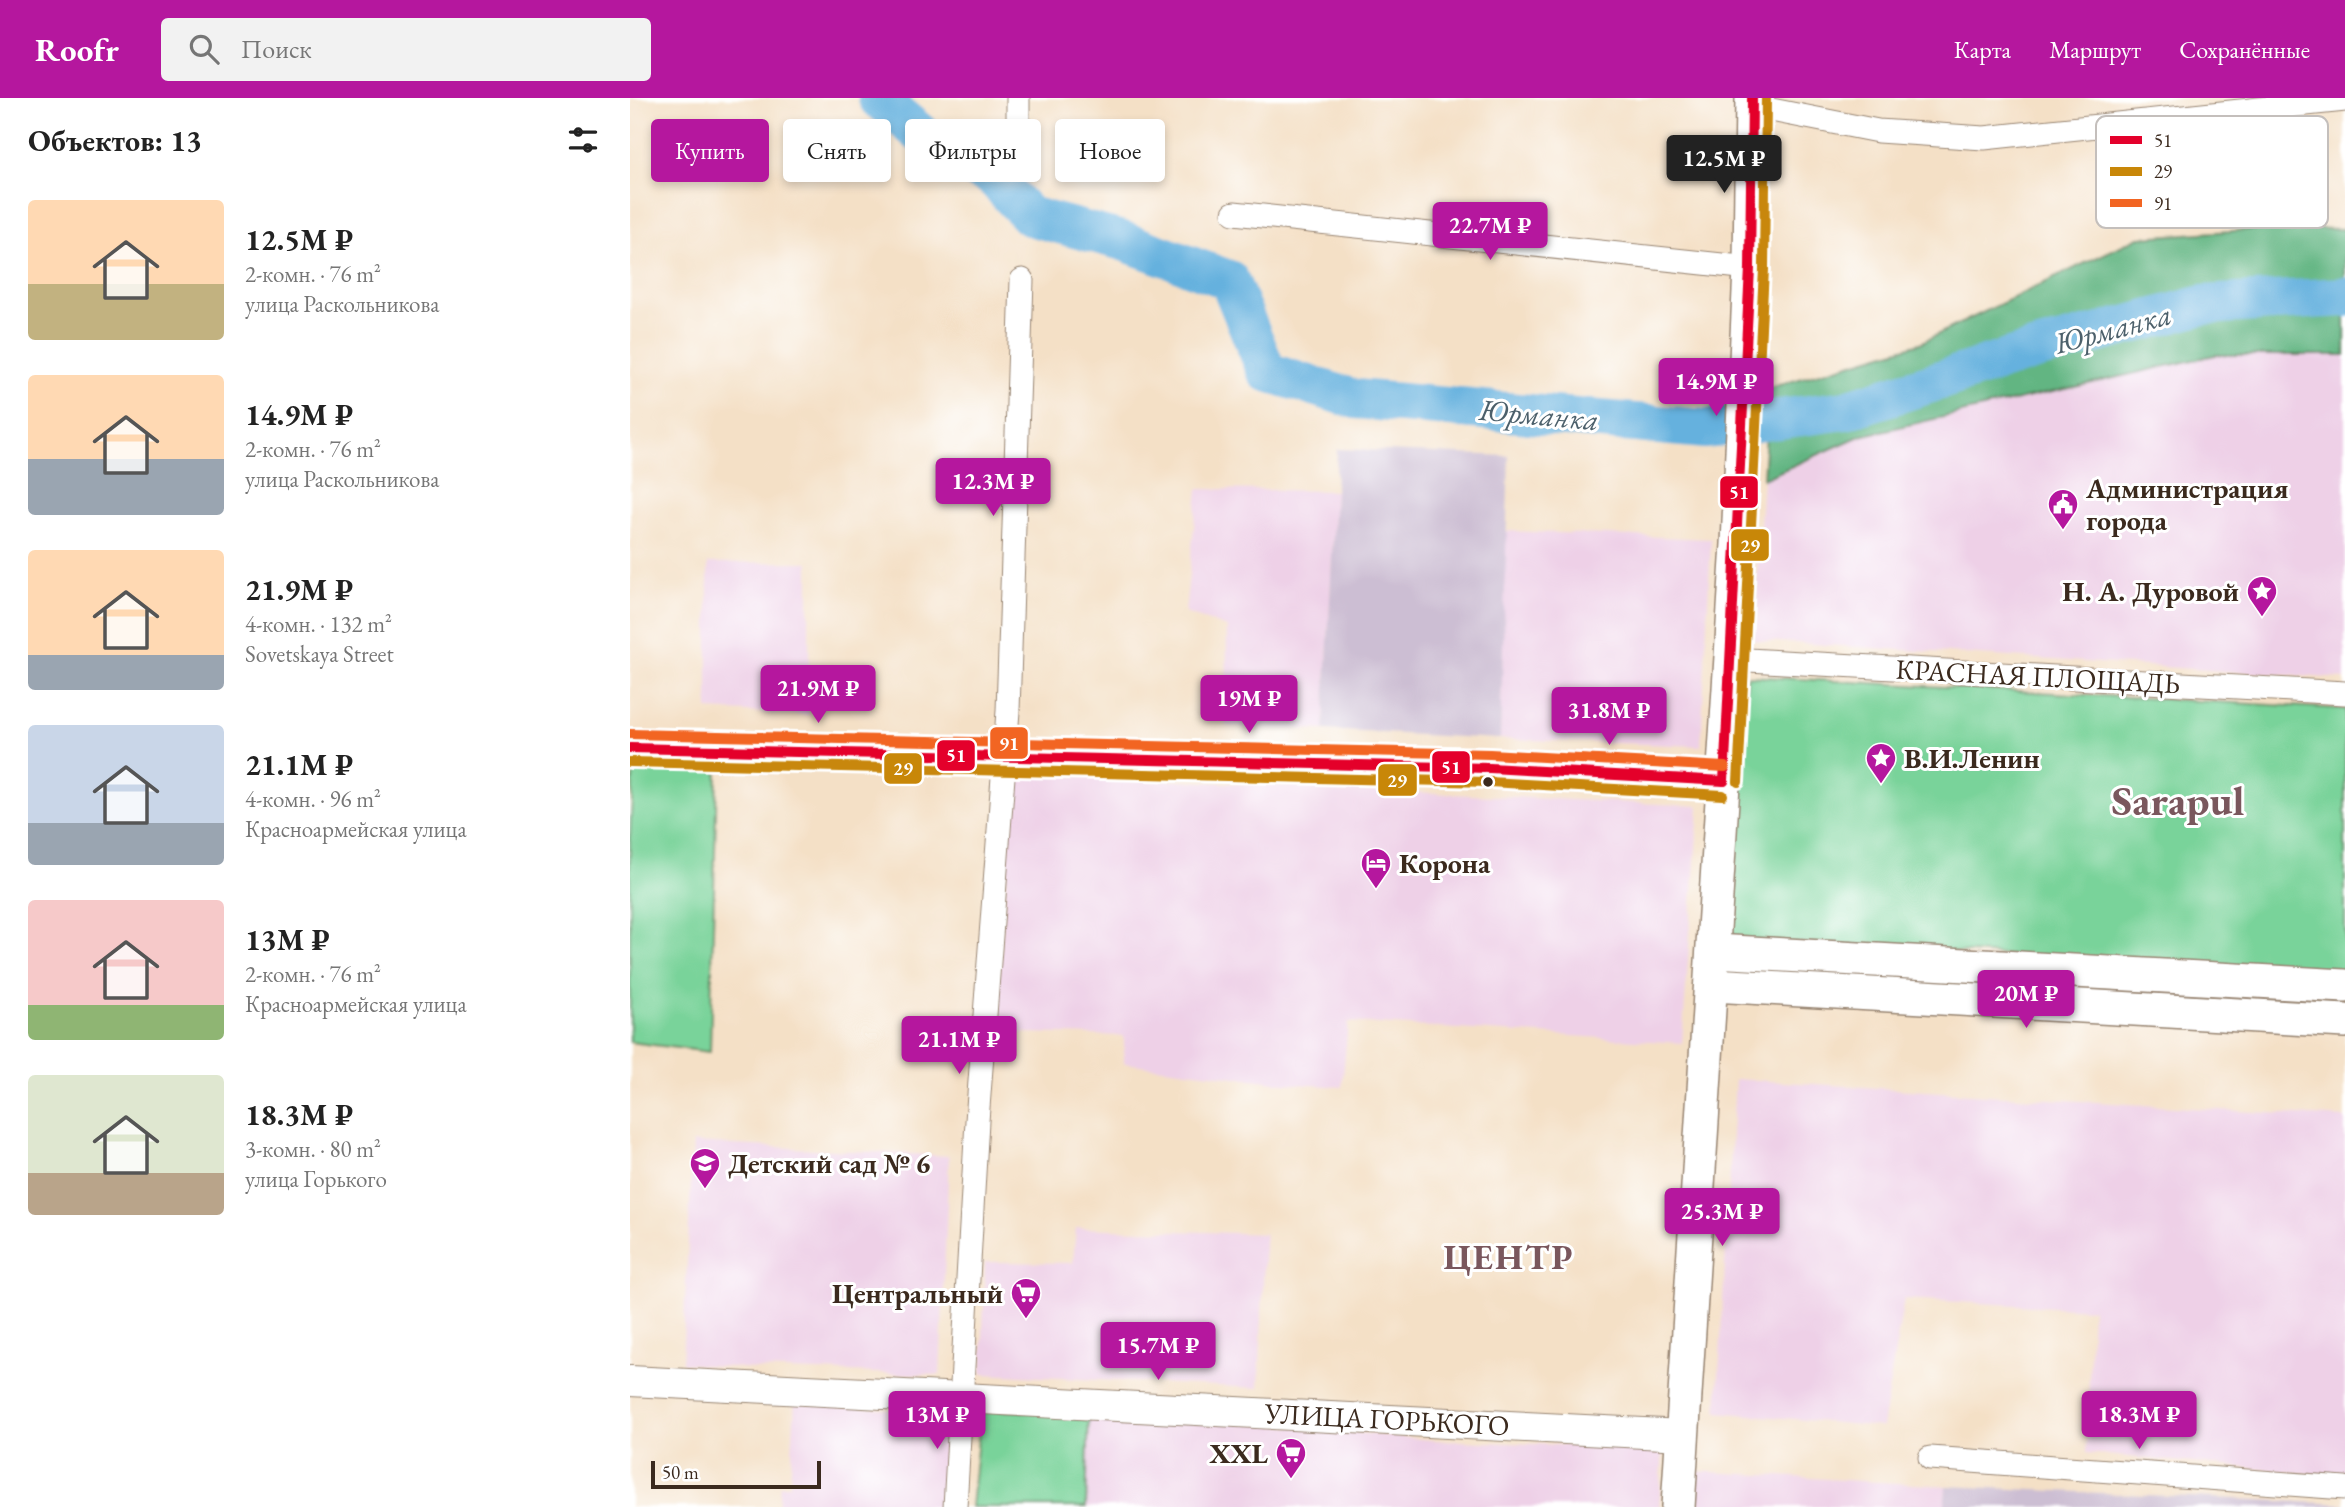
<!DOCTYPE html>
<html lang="ru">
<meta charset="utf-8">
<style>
body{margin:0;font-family:"EB Garamond",serif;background:#f2f2f2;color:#222;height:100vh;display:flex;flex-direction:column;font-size:26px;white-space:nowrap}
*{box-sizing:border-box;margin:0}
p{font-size:23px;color:#767676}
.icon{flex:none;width:38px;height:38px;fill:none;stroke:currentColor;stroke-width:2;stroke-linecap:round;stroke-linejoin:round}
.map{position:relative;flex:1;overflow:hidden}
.details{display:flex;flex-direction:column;background:#fff;width:630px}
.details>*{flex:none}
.top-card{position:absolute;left:21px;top:21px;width:665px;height:63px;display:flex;gap:14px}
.scale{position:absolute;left:21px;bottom:18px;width:170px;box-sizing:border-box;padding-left:7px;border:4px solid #3b2a1e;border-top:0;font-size:19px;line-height:24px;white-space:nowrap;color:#3b2a1e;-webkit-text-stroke:5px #fff;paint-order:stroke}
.price{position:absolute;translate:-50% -60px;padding:0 16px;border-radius:7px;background:#b5179e;color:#fff;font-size:23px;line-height:46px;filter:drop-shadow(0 2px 4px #0008)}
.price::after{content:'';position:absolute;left:50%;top:42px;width:21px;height:16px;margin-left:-10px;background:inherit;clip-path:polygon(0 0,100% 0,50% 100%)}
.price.current{background:#222;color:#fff}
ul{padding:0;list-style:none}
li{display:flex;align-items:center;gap:21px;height:175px;padding:0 28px}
li span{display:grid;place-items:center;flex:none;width:196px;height:140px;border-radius:7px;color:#555}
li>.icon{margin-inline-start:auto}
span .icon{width:84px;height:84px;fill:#fffc;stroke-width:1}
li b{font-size:30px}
h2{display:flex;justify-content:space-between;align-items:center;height:84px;padding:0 28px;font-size:30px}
.tag{padding:0 24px;border-radius:7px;background:#fff;box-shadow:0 4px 10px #0003;font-size:24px;line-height:63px}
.tag.current{background:#b5179e;color:#fff}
header{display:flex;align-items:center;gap:42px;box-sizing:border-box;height:98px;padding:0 35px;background:#b5179e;color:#fff}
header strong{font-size:33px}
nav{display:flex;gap:38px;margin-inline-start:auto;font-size:24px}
.search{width:490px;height:63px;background:#f2f2f2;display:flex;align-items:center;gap:18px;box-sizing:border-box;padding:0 24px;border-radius:7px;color:#767676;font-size:26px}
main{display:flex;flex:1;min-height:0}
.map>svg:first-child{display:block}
.built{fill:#eed0e7}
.industrial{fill:#ccbed3}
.green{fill:#79d39a;stroke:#5a7e5c;stroke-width:2}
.forest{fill:#62b582;stroke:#4e7050;stroke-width:2}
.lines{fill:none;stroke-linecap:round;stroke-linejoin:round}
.river{stroke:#65b1de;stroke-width:40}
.minor-casing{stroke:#988572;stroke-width:25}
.tertiary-casing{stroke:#988572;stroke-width:32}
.secondary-casing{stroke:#988572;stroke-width:36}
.minor{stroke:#fff;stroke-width:23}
.tertiary{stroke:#fff;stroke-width:30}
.secondary{stroke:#fff;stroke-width:33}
.bus-1-casing{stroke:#fff;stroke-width:16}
.bus-2-casing{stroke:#fff;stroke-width:16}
.bus-3-casing{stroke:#fff;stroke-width:16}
.bus-1{stroke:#e4002b;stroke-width:10}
.bus-2{stroke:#c88708;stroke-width:10}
.bus-3{stroke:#f26522;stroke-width:10}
.bus-dot{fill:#3b2a1e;stroke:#fff;stroke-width:2.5}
.labels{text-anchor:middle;stroke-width:6;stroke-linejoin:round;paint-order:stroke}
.poi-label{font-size:28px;font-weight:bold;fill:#3b2a1e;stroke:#fff;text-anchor:start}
.street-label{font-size:28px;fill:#3b2a1e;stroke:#fff}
.water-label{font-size:30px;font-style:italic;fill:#4c606b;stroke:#fff}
.district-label{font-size:35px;font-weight:bold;letter-spacing:2px;fill:#7a575d;stroke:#fff}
.town-label{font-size:42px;font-weight:bold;fill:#7a575d;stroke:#fff}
.key{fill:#fff;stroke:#c4bfbc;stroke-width:2}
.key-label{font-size:19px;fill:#3b2a1e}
.line-badge{stroke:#fff;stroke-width:2.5}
.badge-label{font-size:19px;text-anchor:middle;font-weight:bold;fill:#fff}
</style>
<header>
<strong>Roofr</strong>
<div class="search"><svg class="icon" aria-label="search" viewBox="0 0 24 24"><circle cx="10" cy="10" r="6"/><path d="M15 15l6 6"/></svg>Поиск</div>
<nav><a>Карта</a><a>Маршрут</a><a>Сохранённые</a></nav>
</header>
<main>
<section class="details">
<h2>Объектов: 13<svg class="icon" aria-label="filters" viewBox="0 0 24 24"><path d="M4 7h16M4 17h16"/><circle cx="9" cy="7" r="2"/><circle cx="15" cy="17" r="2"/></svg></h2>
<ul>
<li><span style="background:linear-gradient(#ffd9b3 60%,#c2b280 0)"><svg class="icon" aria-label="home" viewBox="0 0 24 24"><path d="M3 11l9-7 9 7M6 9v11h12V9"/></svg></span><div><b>12.5M ₽</b><p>2-комн. · 76 m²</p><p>улица Раскольникова</p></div></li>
<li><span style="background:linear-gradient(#ffd9b3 60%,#9aa5b1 0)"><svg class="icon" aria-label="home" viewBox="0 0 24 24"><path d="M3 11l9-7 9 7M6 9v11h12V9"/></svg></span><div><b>14.9M ₽</b><p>2-комн. · 76 m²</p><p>улица Раскольникова</p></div></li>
<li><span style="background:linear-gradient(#ffd9b3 75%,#9aa5b1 0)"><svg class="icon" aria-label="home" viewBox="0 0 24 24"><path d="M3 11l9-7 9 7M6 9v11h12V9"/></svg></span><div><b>21.9M ₽</b><p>4-комн. · 132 m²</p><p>Sovetskaya Street</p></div></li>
<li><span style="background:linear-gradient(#c9d6e8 70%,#9aa5b1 0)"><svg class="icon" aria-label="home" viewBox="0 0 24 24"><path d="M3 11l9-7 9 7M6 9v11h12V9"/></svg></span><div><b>21.1M ₽</b><p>4-комн. · 96 m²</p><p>Красноармейская улица</p></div></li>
<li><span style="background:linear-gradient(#f6c9c9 75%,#8fb573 0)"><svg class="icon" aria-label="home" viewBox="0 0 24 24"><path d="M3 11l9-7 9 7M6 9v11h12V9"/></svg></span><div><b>13M ₽</b><p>2-комн. · 76 m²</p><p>Красноармейская улица</p></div></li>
<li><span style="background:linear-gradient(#dfe7d0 70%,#b9a48a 0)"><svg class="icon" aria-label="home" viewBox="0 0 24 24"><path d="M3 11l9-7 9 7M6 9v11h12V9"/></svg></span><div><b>18.3M ₽</b><p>3-комн. · 80 m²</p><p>улица Горького</p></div></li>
</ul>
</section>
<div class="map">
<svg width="1715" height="1409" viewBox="0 0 1715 1409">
<rect width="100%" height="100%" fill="#fff"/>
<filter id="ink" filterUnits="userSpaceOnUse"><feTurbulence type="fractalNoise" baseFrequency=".0143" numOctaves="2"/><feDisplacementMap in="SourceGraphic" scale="14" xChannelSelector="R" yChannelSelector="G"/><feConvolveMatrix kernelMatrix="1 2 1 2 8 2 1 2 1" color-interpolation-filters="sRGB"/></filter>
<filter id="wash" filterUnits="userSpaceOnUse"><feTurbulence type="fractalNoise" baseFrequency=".00686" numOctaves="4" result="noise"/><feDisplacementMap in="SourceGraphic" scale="28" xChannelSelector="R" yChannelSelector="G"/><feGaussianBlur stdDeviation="1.57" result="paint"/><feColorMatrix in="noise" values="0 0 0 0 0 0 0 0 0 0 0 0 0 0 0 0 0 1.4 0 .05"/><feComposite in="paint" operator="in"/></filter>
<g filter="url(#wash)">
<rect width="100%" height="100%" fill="#f4e0c6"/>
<!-- built -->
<g class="built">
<path d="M 1585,257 L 1715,257 L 1715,581 L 1123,542 L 1133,381 L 1230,338 Z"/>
<path d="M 568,391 L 705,393 L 694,632 L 596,628 L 597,529 L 555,515 Z"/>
<path d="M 876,433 L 1081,441 L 1071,648 L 870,641 Z"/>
<path d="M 179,464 L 179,617 L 78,612 L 78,465 Z"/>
<path d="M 384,675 L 1069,708 L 1052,945 L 718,924 L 712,989 L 653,985 L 494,965 L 494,938 L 365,934 Z"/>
<path d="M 1105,981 L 1715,1020 L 1715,1379 L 1456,1355 L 1462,1211 L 1274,1201 L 1252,1329 L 1087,1314 Z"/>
<path d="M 63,1045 L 319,1058 L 310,1277 L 125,1271 L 52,1265 Z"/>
<path d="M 446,1130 L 635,1136 L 629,1290 L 352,1276 L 355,1164 L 443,1165 Z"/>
<path d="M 165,1305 L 315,1315 L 312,1409 L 148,1409 L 150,1387 L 160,1387 Z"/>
<path d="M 459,1315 L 552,1319 L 803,1342 L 1033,1351 L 1029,1409 L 456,1409 Z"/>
<path d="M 1061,1373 L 1316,1388 L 1315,1409 L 1059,1409 Z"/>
</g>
<!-- industrial -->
<g class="industrial">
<path d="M 707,351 L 879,358 L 870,641 L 694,632 Z"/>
<path d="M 1316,1388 L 1715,1406 L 1715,1409 L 1315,1409 Z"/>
</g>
<!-- green -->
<g class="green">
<path d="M 1117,578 L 1715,611 L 1715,877 L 1100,841 Z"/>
<path d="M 4,664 L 87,671 L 80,954 L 0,944 L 0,739 Z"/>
<path d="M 351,1312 L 459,1315 L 456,1409 L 341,1409 Z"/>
</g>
<!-- forest -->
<path class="forest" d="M 1648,130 L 1715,131 L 1715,257 L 1585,257 L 1230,338 L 1133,381 L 1139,290 L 1290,245 L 1509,139 Z"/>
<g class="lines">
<!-- river -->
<path class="river" d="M 248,0 L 316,57 L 362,78 L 399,118 L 493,143 L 599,182 L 637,274 L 725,301 L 1076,331 L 1216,312 L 1399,254 L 1573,207 L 1715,199"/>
</g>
</g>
<g filter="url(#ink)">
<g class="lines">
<!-- minor casing -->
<g class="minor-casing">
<g id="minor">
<path d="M 1121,8 L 1248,33 L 1354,40 L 1715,2"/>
<path d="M 388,20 L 388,0"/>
<path d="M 604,115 L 1120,170"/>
<path d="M 1101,561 L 1715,595"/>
<path d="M 1300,1360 L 1715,1390"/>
<path d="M 325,1409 L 347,1023 L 378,613 L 392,182"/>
</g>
</g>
<!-- tertiary casing -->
<g class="tertiary-casing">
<path id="tertiary" d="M 0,1283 L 1053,1337"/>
</g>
<!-- secondary casing -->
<g class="secondary-casing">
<g id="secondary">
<path d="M 0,650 L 860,670 L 1094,683"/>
<path d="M 1084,853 L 1715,888"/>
<path d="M 1082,887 L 1715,923"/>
<path d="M 1048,1409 L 1108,446 L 1120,170 L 1122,0"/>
</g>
</g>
<!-- minor -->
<use href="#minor" class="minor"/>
<!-- tertiary -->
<use href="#tertiary" class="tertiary"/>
<!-- secondary -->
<use href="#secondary" class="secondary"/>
<!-- bus-1 casing -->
<g class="bus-1-casing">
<g id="bus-1">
<path d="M 0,650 L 860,670 L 1094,683"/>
<path d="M 1094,683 L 1120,170 L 1122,0"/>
</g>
</g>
<!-- bus-2 casing -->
<g class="bus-2-casing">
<g id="bus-2">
<path d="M 0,664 L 859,684 L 1093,697"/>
<path d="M 1108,684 L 1134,171 L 1136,0"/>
</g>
</g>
<!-- bus-3 casing -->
<g class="bus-3-casing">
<path id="bus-3" d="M 0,636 L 860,656 L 1095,669"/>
</g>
<!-- bus-1 -->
<use href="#bus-1" class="bus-1"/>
<!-- bus-2 -->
<use href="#bus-2" class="bus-2"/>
<!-- bus-3 -->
<use href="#bus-3" class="bus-3"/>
</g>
</g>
<!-- icons -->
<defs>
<g id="civic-pin" transform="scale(1.575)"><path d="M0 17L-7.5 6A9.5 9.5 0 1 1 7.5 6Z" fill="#b5179e" stroke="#fff"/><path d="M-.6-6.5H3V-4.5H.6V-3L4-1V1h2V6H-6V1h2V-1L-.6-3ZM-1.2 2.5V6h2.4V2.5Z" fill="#fff"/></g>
<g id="sight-pin" transform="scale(1.575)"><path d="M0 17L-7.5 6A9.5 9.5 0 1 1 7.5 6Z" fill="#b5179e" stroke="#fff"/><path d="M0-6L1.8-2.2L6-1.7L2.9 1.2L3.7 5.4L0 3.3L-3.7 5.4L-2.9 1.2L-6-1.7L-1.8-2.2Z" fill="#fff"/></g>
<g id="hotel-pin" transform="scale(1.575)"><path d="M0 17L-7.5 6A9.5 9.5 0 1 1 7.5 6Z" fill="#b5179e" stroke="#fff"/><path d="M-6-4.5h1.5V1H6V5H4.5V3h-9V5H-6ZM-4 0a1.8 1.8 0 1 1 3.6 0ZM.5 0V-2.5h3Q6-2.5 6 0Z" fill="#fff"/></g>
<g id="school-pin" transform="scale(1.575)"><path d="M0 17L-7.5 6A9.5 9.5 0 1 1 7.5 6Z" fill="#b5179e" stroke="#fff"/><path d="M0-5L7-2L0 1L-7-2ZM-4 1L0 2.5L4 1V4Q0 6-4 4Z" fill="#fff"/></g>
<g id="supermarket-pin" transform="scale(1.575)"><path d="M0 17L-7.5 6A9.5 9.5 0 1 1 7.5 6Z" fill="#b5179e" stroke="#fff"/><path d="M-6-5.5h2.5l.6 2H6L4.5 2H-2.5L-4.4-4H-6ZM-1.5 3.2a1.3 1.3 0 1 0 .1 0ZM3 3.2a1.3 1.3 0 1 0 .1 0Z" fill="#fff"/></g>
</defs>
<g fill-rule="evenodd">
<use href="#civic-pin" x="1433" y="406"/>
<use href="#sight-pin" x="1632" y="493"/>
<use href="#sight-pin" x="1251" y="660"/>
<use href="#hotel-pin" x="746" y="765"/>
<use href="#school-pin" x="75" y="1065"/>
<use href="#supermarket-pin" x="396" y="1195"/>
<use href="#supermarket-pin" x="661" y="1355"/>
</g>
<!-- markers -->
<circle class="bus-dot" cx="858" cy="684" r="6"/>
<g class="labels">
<!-- poi labels -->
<g class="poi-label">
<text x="1456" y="400">Администрация<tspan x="1456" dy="32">города</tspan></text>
<text x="1609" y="503" text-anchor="end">Н. А. Дуровой</text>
<text x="1274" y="670">В.И.Ленин</text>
<text x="769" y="775">Корона</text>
<text x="98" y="1075">Детский сад № 6</text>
<text x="373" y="1205" text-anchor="end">Центральный</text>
<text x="638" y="1365" text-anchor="end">XXL</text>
</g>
<!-- street labels -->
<g class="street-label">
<text transform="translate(1408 578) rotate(3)" y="10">КРАСНАЯ ПЛОЩАДЬ</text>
<text transform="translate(757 1321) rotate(3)" y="10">УЛИЦА ГОРЬКОГО</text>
</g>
<!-- water labels -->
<g class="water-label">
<text transform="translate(1483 231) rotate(-15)" y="10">Юрманка</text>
<text transform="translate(909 317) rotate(5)" y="10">Юрманка</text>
</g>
<!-- district labels -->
<g class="district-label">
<text x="879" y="1171">ЦЕНТР</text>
</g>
<!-- town labels -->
<g class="town-label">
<text x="1548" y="717">Sarapul</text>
</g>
</g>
<!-- legend -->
<rect x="1466" y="18" width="232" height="112" rx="10" class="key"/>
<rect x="1480" y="38" width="32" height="8" fill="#e4002b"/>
<rect x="1480" y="69" width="32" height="9" fill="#c88708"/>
<rect x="1480" y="101" width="32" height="8" fill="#f26522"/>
<g class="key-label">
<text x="1524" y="49">51</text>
<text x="1524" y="80">29</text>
<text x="1524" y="112">91</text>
</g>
<g class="line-badge">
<rect x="1089" y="377" width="40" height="34" rx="7" fill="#e4002b"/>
<rect x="1100" y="430" width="40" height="34" rx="7" fill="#c88708"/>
<rect x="359" y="628" width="40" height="34" rx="7" fill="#f26522"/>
<rect x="306" y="641" width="40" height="33" rx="7" fill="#e4002b"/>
<rect x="801" y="652" width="40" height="34" rx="7" fill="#e4002b"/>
<rect x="253" y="654" width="40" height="33" rx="7" fill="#c88708"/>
<rect x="747" y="665" width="41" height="34" rx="7" fill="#c88708"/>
</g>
<g class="badge-label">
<text x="1109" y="401">51</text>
<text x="1120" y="454">29</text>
<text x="379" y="652">91</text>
<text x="326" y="664">51</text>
<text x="821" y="676">51</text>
<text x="273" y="677">29</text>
<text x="767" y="689">29</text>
</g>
</svg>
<div class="scale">50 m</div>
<b class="price current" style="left:1094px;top:97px">12.5M ₽</b>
<b class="price" style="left:860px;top:164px">22.7M ₽</b>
<b class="price" style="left:1086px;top:320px">14.9M ₽</b>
<b class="price" style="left:363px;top:420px">12.3M ₽</b>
<b class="price" style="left:188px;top:627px">21.9M ₽</b>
<b class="price" style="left:619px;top:637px">19M ₽</b>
<b class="price" style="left:979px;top:649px">31.8M ₽</b>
<b class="price" style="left:1396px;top:932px">20M ₽</b>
<b class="price" style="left:329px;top:978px">21.1M ₽</b>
<b class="price" style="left:1092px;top:1150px">25.3M ₽</b>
<b class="price" style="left:528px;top:1284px">15.7M ₽</b>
<b class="price" style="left:307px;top:1353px">13M ₽</b>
<b class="price" style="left:1509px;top:1353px">18.3M ₽</b>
<div class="top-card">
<a class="tag current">Купить</a>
<a class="tag">Снять</a>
<a class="tag">Фильтры</a>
<a class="tag">Новое</a>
</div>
</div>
</main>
